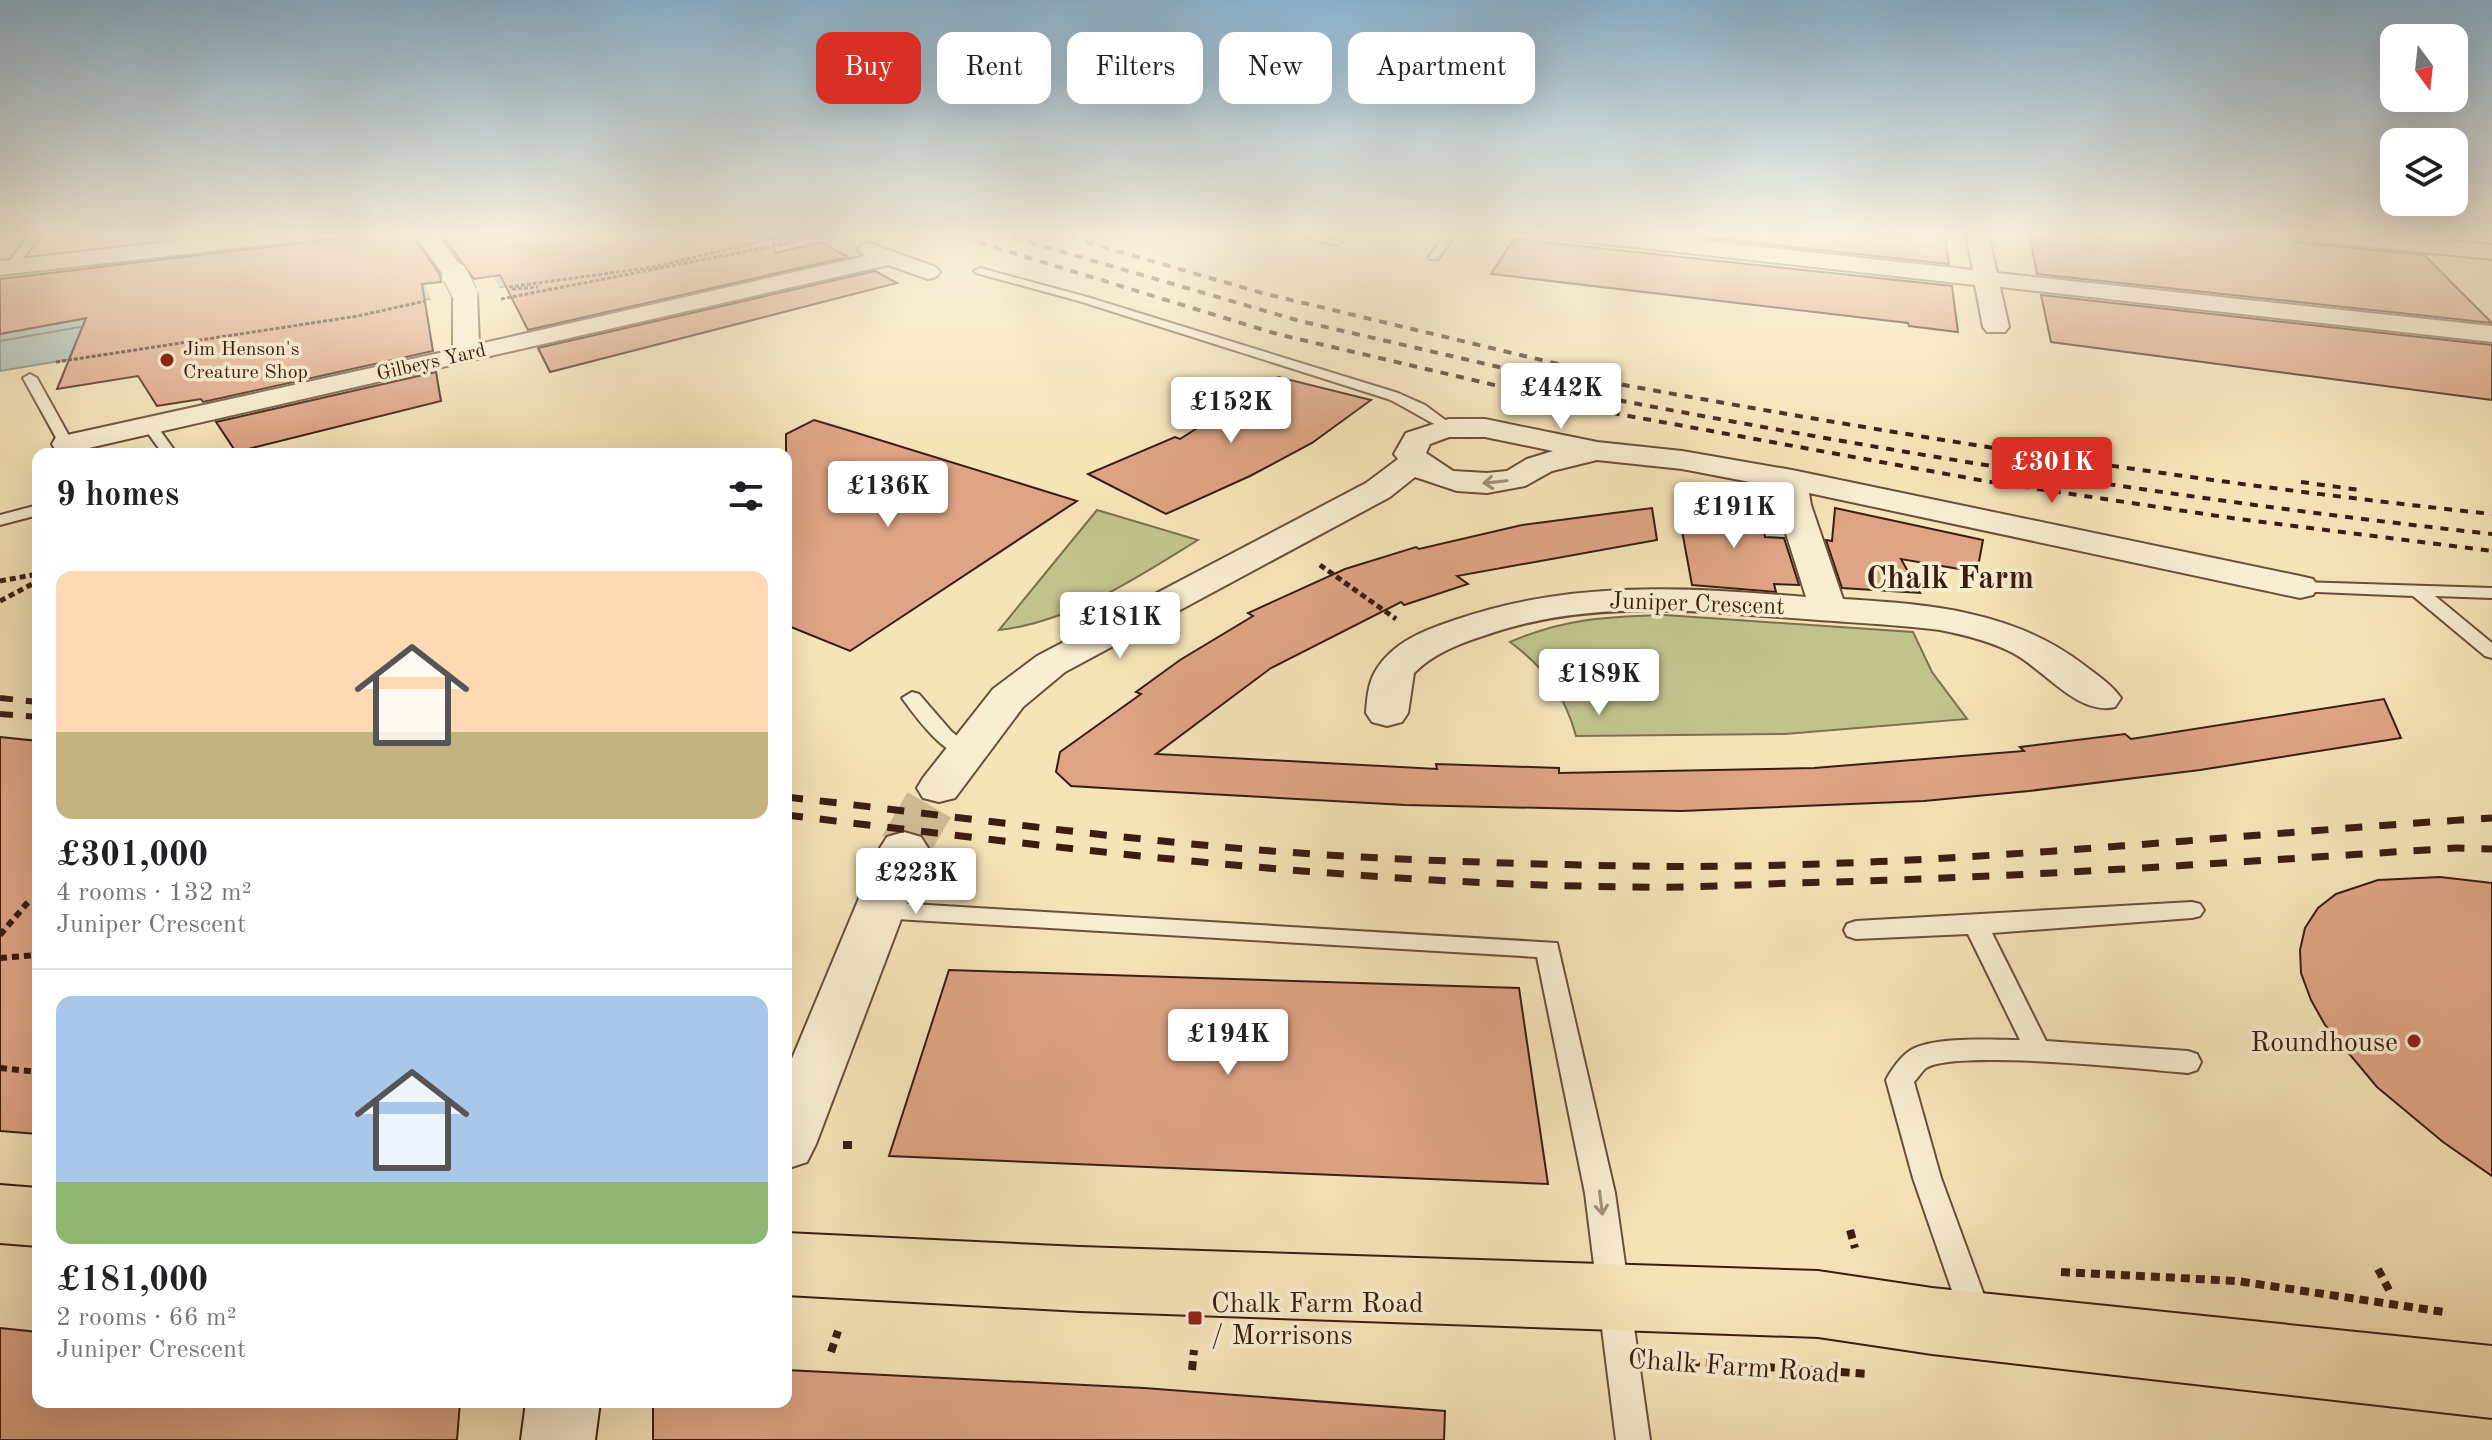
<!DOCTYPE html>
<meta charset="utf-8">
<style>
body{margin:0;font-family:"Old Standard TT",serif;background:#f2f2f2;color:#202124;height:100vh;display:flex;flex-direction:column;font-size:30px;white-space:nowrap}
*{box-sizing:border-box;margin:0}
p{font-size:26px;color:#757577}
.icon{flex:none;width:44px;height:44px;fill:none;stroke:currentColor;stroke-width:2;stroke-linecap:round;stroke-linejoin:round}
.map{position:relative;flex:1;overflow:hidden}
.side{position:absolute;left:32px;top:448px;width:760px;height:960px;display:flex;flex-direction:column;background:#fff;border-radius:16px;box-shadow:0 8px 32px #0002}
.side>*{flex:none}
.banner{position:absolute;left:816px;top:32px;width:760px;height:72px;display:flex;gap:16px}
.needle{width:52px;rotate:165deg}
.tools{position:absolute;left:2380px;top:24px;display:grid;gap:16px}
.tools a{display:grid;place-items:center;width:88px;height:88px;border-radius:16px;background:#fff;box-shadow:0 8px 32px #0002;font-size:40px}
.price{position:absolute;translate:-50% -68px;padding:0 18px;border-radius:8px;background:#fff;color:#222;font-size:26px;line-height:52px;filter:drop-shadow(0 2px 4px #0008)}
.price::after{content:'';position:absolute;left:50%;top:48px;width:24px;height:18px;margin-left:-12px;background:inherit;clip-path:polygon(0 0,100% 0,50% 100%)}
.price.current{background:#d93025;color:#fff}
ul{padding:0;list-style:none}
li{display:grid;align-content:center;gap:16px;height:424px;padding:0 24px}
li+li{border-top:2px solid #e0e0e0}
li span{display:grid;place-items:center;height:248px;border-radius:16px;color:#555}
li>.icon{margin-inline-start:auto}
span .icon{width:144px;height:144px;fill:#fffc;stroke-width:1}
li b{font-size:34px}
h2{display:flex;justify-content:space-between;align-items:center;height:96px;padding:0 24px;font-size:34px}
.pill{padding:0 28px;border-radius:16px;background:#fff;box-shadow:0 8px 32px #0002;font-size:28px;line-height:72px}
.pill.current{background:#d93025;color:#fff}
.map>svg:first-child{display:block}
.green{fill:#c1c38c;stroke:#7e704e;stroke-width:2}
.water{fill:#a1bcba;stroke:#787c76;stroke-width:2}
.pier{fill:#f6e4b9}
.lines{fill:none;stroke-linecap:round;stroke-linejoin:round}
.shore{stroke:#6e6c64;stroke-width:2}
.building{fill:#dea485;stroke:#3b1d0f;stroke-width:2}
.minor-tunnel{stroke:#d1bc97;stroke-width:50;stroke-dasharray:50 25;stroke-linecap:butt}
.service-casing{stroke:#6a4f3a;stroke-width:4}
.minor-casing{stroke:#6a4f3a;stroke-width:4}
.secondary-casing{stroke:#3b1d0f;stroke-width:4}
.primary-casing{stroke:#3b1d0f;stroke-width:4}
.path-far3{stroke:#3b1d0f;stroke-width:3;stroke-dasharray:4 2;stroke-linecap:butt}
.path-far2{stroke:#3b1d0f;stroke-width:5;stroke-dasharray:6 4;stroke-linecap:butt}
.path-far1{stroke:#3b1d0f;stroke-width:6;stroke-dasharray:7 5;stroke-linecap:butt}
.path{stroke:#3b1d0f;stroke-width:8;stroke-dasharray:9 6;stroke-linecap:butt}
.service{fill:#f9edd2;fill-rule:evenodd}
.minor{fill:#f9edd2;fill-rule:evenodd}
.secondary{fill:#f9edd2;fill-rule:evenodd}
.primary{fill:#f6e4b9;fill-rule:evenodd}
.rail-far2{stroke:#3b1d0f;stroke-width:4;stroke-dasharray:8 8;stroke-linecap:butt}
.rail-far1{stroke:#3b1d0f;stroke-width:6;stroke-dasharray:13 13;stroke-linecap:butt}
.rail{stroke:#3b1d0f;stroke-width:7;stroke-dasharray:17 17;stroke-linecap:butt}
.minor-bridge-casing{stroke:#6a4f3a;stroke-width:27;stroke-linecap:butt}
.minor-bridge{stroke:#f9edd2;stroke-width:25}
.oneway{stroke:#a48f7a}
.poi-dot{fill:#8f2418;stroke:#f9edd2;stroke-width:3}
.labels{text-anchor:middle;stroke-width:7;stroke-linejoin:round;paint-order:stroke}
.far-poi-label{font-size:20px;fill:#3b1d0f;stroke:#f9edd2;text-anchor:start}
.far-street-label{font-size:20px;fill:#3b1d0f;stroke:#f9edd2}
.street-label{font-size:24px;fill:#3b1d0f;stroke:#f9edd2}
.near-poi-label{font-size:28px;fill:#3b1d0f;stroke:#f9edd2;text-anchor:end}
.near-street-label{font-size:28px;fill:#3b1d0f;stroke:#f9edd2}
.district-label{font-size:32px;font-weight:bold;fill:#3b1d0f;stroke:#f9edd2}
</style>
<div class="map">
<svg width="2492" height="1440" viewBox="0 0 2492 1440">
<rect width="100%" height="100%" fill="#f6e4b9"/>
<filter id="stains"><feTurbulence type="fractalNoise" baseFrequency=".0025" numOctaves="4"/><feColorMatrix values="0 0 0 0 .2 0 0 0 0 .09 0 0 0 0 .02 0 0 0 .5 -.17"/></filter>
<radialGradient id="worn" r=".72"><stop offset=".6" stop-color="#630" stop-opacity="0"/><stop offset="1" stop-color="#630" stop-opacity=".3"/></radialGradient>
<!-- green -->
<g class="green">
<path d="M 1097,510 L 1198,540 C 1138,577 1071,622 999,630 Z"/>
<path d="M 1665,615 L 1913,632 L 1932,672 L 1967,719 L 1785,734 L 1576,736 C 1565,695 1544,667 1510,642 C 1565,618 1605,617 1665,615 Z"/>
</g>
<!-- water -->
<path class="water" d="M 660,233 L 788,233 L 706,253 L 0,371 L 0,334 L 107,315 L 493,276 Z"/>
<!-- pier -->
<path class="pier" d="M 491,272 L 500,289 L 431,300 L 423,281 Z"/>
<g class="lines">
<!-- shore -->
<path class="shore" d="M 0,341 L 80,327"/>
</g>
<!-- building -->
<g class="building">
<path d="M 382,233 L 411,233 L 440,275 L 441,282 L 422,284 L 433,351 L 203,402 L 201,399 L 157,406 L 138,376 L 57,389 L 86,318 L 0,334 L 0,279 Z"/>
<path d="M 440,233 L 773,233 L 775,253 L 821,242 L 848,257 L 528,330 L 500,275 L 474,279 Z"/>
<path d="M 1664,233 L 1944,233 L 1949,264 Z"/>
<path d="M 2029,233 L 2286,233 L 2292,241 L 2301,243 L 2424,255 L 2492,323 L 2037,274 Z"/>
<path d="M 1514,239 L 1952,286 L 1958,332 L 1909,326 L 1908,323 L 1491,274 Z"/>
<path d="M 875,271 L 897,283 L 550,372 L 538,348 Z"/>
<path d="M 2041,295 L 2492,345 L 2492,400 L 2051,342 Z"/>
<path d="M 436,372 L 441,401 L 236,452 L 216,422 Z"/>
<path d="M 1278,377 L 1371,400 L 1312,443 L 1250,476 L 1166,514 L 1088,474 L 1175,437 L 1180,439 Z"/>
<path d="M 814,420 L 844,429 L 1077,501 L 850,651 L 786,625 L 786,434 Z"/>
<path d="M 1720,505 L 1723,508 L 1742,507 L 1761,516 L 1765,537 L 1784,538 L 1799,585 L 1774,584 L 1776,592 L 1692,585 L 1678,509 Z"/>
<path d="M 1652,508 L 1657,540 L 1457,576 L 1468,584 L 1404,605 L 1401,602 L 1271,668 L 1156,754 L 1437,769 L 1436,764 L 1559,768 L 1559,773 L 1814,768 L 2024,751 L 2020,747 L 2125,734 L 2131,739 L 2384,699 L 2401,738 L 2200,770 L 2029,791 L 1924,801 L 1681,811 L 1405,805 L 1136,790 L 1071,786 L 1056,772 L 1060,752 L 1141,694 L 1136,692 L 1180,660 L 1253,616 L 1248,613 L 1345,569 L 1416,547 L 1419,549 L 1522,525 Z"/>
<path d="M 1835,508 L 1983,540 L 1977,572 L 1901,559 L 1920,593 L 1842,588 L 1826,540 L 1832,541 Z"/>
<path d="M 0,737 L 38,741 L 38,1134 L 0,1131 Z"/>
<path d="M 2440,877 L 2492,883 L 2492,1176 L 2443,1142 L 2377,1087 L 2325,1025 L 2311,1000 L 2301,973 L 2300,950 L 2305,928 L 2318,908 L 2336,894 L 2378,880 Z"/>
<path d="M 949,970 L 1519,988 L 1548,1184 L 889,1156 Z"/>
<path d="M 0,1328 L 38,1332 L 38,1402 L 460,1402 L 457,1440 L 0,1440 Z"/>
<path d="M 786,1370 L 1144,1388 L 1445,1411 L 1444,1440 L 653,1440 L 653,1402 L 786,1402 Z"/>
</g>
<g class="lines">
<!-- minor-tunnel -->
<path class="minor-tunnel" d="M 904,848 L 939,788"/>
<!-- service casing -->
<g class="service-casing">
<g id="service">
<path d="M 31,233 L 42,233 L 15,269 L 7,269 L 5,267 Z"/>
<path d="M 1287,233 L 1309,233 L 1342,242 L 1337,245 Z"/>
<path d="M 1446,233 L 1457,233 L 1438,259 L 1430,259 L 1429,257 Z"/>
<path d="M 980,268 L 1087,297 L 1398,393 L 1425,405 L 1456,428 L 1454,431 C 1443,432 1403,405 1388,399 L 1079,301 L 976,273 L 974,271 Z"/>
<path d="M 30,374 L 37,378 L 79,454 L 65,454 L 23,378 Z"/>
<path d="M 149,421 L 154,422 L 177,454 L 163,454 L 142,425 Z"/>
<path d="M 38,505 L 38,515 L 0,525 L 0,515 Z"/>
<path d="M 2300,582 L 2492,588 L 2492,598 L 2435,596 L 2492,643 L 2492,658 L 2485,656 L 2413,596 L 2294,591 L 2291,587 L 2294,583 Z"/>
<path d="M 912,692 L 919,694 L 951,731 L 975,751 L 972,756 C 948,762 915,716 902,698 Z"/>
<path d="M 879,902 L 1557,943 L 1615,1193 L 1650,1440 L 1616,1440 L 1585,1193 L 1537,957 L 879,918 L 871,916 L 867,910 L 871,904 Z"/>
<path d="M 2192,902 L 2200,904 L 2204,910 L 2200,916 L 2192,918 L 1992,933 L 2046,1041 L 2188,1051 L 2197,1054 L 2201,1062 L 2197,1070 L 2188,1073 C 2144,1069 1956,1049 1926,1068 C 1922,1071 1918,1078 1914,1082 L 1941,1178 L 1992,1317 L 1987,1328 L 1976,1332 L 1965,1328 L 1913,1178 L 1886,1080 C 1891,1070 1901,1056 1911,1050 C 1934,1036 1993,1040 2020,1040 L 1968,934 L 1856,939 L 1847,936 L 1844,930 L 1847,924 L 1856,921 Z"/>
</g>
</g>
<!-- minor casing -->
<g class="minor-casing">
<g id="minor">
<path d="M 248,233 L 321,233 L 310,240 L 0,275 L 0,261 Z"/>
<path d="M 414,233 L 436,233 L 467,275 L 463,280 L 447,280 Z"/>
<path d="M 1559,233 L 1634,233 L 1973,270 L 1966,233 L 1988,233 L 1997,273 L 2492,326 L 2492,342 L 2000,287 L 2009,327 L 2005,332 L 1987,332 L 1983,327 L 1975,285 L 1570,240 Z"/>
<path d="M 2290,233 L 2371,233 L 2492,245 L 2492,259 L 2301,240 Z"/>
<path d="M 869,243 L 936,267 L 940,272 L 936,277 L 928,279 L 888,265 L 67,453 L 56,451 L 52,444 L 56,437 L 67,435 L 453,350 L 453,294 L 456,289 L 474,289 L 477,294 L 479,344 L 865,256 L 858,250 L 861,245 Z"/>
<path d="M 1449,419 L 1485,419 L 1597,442 L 1682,451 L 1792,470 L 2300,576 L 2313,579 L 2318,587 L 2313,595 L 2300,598 L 1809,493 L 1811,505 L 1843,599 C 1929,604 2014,611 2084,665 C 2097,675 2111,684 2121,698 L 2115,707 C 2078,716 2045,670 2013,653 C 1990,641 1965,635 1940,630 C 1900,625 1860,623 1819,620 C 1706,612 1592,597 1483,636 C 1458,644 1433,654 1414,673 L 1408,713 L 1402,722 L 1387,726 L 1372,722 L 1366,713 C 1367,699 1368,684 1375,672 C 1392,642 1425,630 1455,620 C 1570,580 1686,587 1806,597 L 1777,505 L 1776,487 L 1682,469 L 1597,460 L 1552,471 L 1525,486 L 1487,493 L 1457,491 L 1415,477 L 1390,497 L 1065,672 L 1023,707 L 955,798 L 939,802 L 923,798 L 917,788 L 923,778 L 993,689 L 1037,656 L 1366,483 L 1398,459 L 1394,454 L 1406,433 ZM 1449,437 L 1485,437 L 1553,451 L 1527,459 L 1507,471 L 1487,473 L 1453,471 L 1426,453 L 1430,444 Z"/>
<path d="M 904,832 L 921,837 L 928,848 L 816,1144 L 807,1162 L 786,1169 L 786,1073 L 880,848 L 887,837 Z"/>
</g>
</g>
<!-- secondary casing -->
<g class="secondary-casing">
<path id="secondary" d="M 526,1402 L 600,1402 L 595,1440 L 521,1440 Z"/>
</g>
<!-- primary casing -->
<g class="primary-casing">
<g id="primary">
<path d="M 0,1185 L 38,1188 L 38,1246 L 0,1243 Z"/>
<path d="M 786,1233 L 1080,1247 L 1818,1271 L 1932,1288 L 2492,1346 L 2492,1418 L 1932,1354 L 1818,1337 L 1080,1311 L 786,1295 Z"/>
</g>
</g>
<!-- path-far3 -->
<g class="path-far3">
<path d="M 509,287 L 654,267 L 795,233"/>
<path d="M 512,289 L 538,287"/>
<path d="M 501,299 L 794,242"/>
<path d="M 56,362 L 358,316 L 425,301"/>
</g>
<!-- path-far2 -->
<g class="path-far2">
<path d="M 1320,565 L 1396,619"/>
<path d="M 0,581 L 38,574"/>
<path d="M 0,601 L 38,581"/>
</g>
<!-- path-far1 -->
<g class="path-far1">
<path d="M 0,935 L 28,902"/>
<path d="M 0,958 L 38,955"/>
<path d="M 786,959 L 791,959"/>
<path d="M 0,1068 L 38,1072"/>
</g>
<!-- path -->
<g class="path">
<path d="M 843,1145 L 857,1145"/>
<path d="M 1850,1230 L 1855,1248"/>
<path d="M 2378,1269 L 2389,1290"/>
<path d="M 2061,1272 L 2237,1281 L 2444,1312"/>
<path d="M 831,1352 L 838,1331"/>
<path d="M 1676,1361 L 1870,1374"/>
<path d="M 1192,1370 L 1194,1350"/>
</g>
<!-- service -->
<use href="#service" class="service"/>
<!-- minor -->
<use href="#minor" class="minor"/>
<!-- secondary -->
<use href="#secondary" class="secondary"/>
<!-- primary -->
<use href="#primary" class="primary"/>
<!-- rail-far2 -->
<g class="rail-far2">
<path d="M 948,233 L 1277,334 L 1618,414 L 1985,481 L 2238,519 L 2492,551"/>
<path d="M 998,233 L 1300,321 L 1555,380"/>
<path d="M 1055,233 L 1262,293 L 1558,364"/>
<path d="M 1543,370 C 1858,429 2173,480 2492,514"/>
<path d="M 1540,385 C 1856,447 2172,499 2492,534"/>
<path d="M 2301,482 L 2360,490"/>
</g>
<!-- rail-far1 -->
<g class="rail-far1">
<path d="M 0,698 L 38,702"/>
<path d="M 0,714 L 38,717"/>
</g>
<!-- rail -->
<g class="rail">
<path d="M 786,797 C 928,813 1071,833 1213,846 C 1350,859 1488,863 1625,866 C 1915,871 2203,836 2492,818"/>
<path d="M 786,815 C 1067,849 1349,884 1633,887 C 1686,888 1740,885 1793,883 C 2015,878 2236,862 2457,848 L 2492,849"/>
</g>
<!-- minor-bridge casing -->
<g class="minor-bridge-casing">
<path id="minor-bridge" d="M 455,275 L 465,294"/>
</g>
<!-- minor-bridge -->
<use href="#minor-bridge" class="minor-bridge"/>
</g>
<!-- one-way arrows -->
<defs><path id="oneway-shaft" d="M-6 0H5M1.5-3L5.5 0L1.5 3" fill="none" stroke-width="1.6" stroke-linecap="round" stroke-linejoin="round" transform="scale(2)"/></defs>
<g class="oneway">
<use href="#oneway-shaft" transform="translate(1495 482) rotate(174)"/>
<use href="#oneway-shaft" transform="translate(1601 1203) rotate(83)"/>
</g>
<!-- sky -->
<linearGradient id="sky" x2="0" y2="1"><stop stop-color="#8bb7d6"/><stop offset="0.54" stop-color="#fbf3e0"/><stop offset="1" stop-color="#fbf3e0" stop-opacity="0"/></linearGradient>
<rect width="2492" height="435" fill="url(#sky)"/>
<!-- markers -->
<g class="poi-dot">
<circle cx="167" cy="360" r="8"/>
<circle cx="2414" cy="1041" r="8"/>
<rect x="1187" y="1310" width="16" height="16" rx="4"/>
</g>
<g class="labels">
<!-- far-poi labels -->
<g class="far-poi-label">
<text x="183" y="355">Jim Henson's<tspan x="183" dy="23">Creature Shop</tspan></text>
</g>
<!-- far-street labels -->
<g class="far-street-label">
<text transform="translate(431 361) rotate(-13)" y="7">Gilbeys Yard</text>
</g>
<!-- street labels -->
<g class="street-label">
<text transform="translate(1697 603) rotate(2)" y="8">Juniper Crescent</text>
</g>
<!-- near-poi labels -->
<g class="near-poi-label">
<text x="2398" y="1051">Roundhouse</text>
<text x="1211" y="1312" text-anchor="start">Chalk Farm Road<tspan x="1211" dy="32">/ Morrisons</tspan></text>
</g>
<!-- near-street labels -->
<g class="near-street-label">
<text transform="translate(1734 1365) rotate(4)" y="10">Chalk Farm Road</text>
</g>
<!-- district labels -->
<g class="district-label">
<text x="1950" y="588">Chalk Farm</text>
</g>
</g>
<rect width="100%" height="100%" filter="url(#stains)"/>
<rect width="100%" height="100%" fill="url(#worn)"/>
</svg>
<div class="tools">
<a><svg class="needle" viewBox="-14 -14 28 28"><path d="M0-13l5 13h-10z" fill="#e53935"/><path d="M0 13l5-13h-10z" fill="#757577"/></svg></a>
<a><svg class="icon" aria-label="layers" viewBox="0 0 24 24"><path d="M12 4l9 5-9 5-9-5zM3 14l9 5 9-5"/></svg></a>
</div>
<b class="price" style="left:1561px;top:431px">£442K</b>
<b class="price" style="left:1231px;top:445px">£152K</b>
<b class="price current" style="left:2052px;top:505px">£301K</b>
<b class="price" style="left:888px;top:529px">£136K</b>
<b class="price" style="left:1734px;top:550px">£191K</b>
<b class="price" style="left:1120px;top:660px">£181K</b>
<b class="price" style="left:1599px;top:717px">£189K</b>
<b class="price" style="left:916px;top:916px">£223K</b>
<b class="price" style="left:1228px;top:1077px">£194K</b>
<div class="banner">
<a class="pill current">Buy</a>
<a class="pill">Rent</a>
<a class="pill">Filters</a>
<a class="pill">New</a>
<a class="pill">Apartment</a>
</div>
<section class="side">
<h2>9 homes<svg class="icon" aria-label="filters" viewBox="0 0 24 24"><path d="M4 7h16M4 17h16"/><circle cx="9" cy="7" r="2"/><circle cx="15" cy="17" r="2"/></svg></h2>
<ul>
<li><span style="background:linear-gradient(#ffd9b3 65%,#c2b280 0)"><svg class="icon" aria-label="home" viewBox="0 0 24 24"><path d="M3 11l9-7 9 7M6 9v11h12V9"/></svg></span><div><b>£301,000</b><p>4 rooms · 132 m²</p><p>Juniper Crescent</p></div></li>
<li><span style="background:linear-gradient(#a9c7e8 75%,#8fb573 0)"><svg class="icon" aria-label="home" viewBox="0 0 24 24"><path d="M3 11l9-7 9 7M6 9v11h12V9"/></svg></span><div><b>£181,000</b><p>2 rooms · 66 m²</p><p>Juniper Crescent</p></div></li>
</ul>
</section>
</div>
